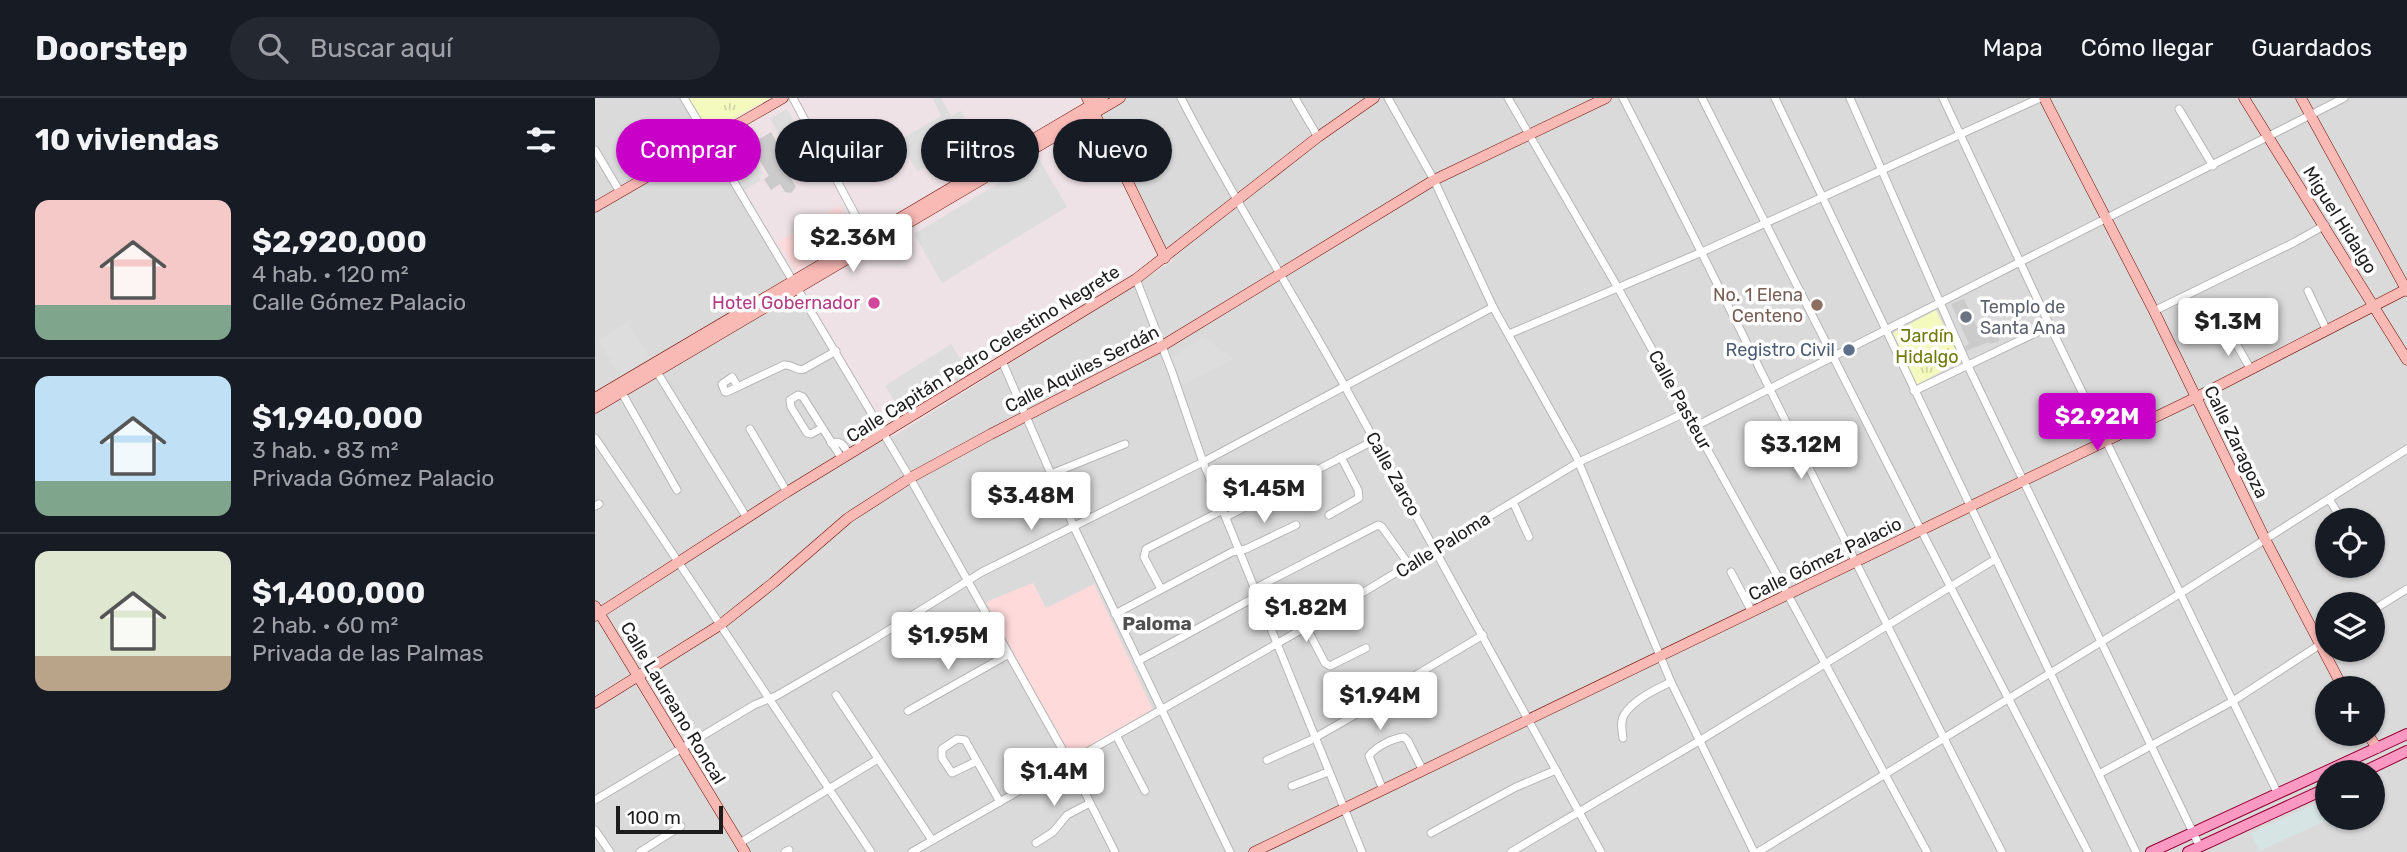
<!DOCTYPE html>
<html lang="es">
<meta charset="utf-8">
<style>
body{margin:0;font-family:Rubik,sans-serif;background:#242831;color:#f1f3f6;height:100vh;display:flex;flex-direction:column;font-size:26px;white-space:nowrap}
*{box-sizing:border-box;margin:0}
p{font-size:23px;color:#9ea1a6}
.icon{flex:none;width:38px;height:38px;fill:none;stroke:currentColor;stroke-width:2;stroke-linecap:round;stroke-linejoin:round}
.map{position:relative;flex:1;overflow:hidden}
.details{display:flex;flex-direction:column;background:#171b24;width:595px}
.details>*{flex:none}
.banner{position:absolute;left:21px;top:21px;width:665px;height:63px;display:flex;gap:14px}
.buttons{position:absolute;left:1720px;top:410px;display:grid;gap:14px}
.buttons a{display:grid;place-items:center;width:70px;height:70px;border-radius:50%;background:#171b24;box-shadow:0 2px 5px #0004;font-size:35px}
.scale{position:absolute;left:21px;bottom:18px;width:107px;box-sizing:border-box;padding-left:7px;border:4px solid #1d1d1d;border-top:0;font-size:19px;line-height:24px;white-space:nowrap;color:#1d1d1d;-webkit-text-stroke:5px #fff;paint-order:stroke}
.price{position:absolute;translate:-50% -60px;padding:0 16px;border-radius:7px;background:#fff;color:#222;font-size:23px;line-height:46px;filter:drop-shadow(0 2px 4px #0008)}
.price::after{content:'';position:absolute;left:50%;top:42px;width:21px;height:16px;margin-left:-10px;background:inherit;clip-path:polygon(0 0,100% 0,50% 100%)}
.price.current{background:#c900c8;color:#fff}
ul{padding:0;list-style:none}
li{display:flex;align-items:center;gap:21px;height:175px;padding:0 35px}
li+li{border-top:2px solid #363941}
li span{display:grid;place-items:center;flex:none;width:196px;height:140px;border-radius:14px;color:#555}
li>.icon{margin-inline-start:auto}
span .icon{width:84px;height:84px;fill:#fffc;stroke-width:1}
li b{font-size:30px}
h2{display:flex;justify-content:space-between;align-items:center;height:84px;padding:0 35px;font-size:30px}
.chip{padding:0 24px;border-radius:32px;background:#171b24;box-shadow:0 2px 5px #0004;font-size:24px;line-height:63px}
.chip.current{background:#c900c8;color:#fff}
header{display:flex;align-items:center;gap:42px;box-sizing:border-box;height:98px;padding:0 35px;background:#171b24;border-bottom:2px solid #363941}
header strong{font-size:33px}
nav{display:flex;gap:38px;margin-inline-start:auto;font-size:24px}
.search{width:490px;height:63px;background:#242831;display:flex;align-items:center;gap:18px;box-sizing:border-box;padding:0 24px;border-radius:38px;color:#9ea1a6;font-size:26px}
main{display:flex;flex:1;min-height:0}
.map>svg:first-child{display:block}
.residential{fill:#dbdadb;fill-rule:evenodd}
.education{fill:#ffdada}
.religious{fill:#cbcbcb}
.park{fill:url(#park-tufts)}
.parking{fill:#ddd}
.plaza{fill:#d7e4e4}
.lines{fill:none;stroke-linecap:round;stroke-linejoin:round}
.street-casing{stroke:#b6b6b6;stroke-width:9}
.secondary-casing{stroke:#731104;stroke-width:11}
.primary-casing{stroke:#950031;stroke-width:12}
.street{stroke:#fff;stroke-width:7}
.secondary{stroke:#f9b9b5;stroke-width:10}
.primary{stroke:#fc99c3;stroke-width:10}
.hotel-dot{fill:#d1479c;stroke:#fff;stroke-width:2.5}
.education-dot{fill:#8d6e63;stroke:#fff;stroke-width:2.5}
.worship-dot{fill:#6b7280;stroke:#fff;stroke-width:2.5}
.service-dot{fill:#5c6f8a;stroke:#fff;stroke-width:2.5}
.labels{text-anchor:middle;stroke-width:7;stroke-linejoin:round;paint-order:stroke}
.street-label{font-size:18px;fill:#1d1d1d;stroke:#fff}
.education-label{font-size:18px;fill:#785e54;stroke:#fff;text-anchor:end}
.hotel-label{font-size:18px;fill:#b23c85;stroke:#fff;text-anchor:end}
.worship-label{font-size:18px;fill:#5b616d;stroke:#fff;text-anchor:start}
.park-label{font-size:18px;fill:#717b0b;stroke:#fff}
.service-label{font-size:18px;fill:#4e5e75;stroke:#fff;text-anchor:end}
.neighbourhood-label{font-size:19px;font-weight:bold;fill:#505050;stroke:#fff}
</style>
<header>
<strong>Doorstep</strong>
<div class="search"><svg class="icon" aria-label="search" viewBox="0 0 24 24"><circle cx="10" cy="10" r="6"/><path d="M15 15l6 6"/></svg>Buscar aquí</div>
<nav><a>Mapa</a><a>Cómo llegar</a><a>Guardados</a></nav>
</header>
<main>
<section class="details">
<h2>10 viviendas<svg class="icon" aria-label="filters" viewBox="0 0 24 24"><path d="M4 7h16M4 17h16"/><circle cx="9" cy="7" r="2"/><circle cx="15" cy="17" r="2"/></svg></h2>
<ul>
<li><span style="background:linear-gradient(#f6c9c9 75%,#7fa58c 0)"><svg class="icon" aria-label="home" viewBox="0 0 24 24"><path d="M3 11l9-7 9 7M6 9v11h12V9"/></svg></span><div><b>$2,920,000</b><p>4 hab. · 120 m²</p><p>Calle Gómez Palacio</p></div></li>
<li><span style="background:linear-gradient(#bfe0f5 75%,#7fa58c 0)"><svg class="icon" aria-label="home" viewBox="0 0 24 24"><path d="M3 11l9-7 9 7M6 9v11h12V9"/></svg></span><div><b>$1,940,000</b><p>3 hab. · 83 m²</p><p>Privada Gómez Palacio</p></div></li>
<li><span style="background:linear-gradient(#dfe7d0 75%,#b9a48a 0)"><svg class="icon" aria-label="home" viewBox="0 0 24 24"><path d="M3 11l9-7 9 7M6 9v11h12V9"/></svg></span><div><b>$1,400,000</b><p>2 hab. · 60 m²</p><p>Privada de las Palmas</p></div></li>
</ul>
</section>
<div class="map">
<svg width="1812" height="754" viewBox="0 0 1812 754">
<defs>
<pattern id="park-tufts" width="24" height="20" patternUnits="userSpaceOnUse" patternTransform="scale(1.75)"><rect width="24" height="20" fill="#f4f9be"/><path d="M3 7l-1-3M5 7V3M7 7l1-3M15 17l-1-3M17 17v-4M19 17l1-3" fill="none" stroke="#d1d5a3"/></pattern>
</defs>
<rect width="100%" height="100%" fill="#eee2e6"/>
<!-- residential -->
<path class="residential" d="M 0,0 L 88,0 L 291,343 L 578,163 L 497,0 L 1812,0 L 1812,754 L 0,754 ZM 1732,422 L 1778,422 L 1778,467 L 1732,467 ZM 1732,506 L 1778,506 L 1778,551 L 1732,551 ZM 1732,590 L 1778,590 L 1778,635 L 1732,635 ZM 1732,674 L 1778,674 L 1778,719 L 1732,719 Z"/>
<!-- education -->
<g class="education">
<path d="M 244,108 L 261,139 L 201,173 L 183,144 Z"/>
<path d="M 438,485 L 451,510 L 499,486 L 558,612 L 475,660 L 391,504 Z"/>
</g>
<!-- religious -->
<g class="religious">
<path d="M 176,34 L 194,67 L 200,64 L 205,74 L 196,80 L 201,89 L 196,95 L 190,94 L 185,86 L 176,92 L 169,81 L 174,78 L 155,47 Z"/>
<path d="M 1369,201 L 1385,236 L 1399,228 L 1400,230 L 1410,227 L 1414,228 L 1414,236 L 1404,239 L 1404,243 L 1395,246 L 1394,244 L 1371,253 L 1370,248 L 1374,246 L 1356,206 Z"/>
</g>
<!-- park -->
<g class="park">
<path d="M 93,0 L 175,0 L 113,35 Z"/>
<path d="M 1341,212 L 1366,263 L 1321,287 L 1298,235 Z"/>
</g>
<!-- parking -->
<g class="parking">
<path d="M 338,0 L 346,0 L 356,18 L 366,13 L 381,40 L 323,74 L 303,43 L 346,18 Z"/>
<path d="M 192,11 L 215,53 L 198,62 L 175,21 Z"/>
<path d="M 145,37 L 168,76 L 164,78 L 166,82 L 149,92 L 124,49 Z"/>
<path d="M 444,61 L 472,109 L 347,185 L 319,136 Z"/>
<path d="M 33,224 L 55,260 L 25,278 L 3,242 Z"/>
<path d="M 608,239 L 639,261 L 587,288 L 577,259 Z"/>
<path d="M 356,246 L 375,276 L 308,316 L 290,288 Z"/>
</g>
<!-- plaza -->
<path class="plaza" d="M 1727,703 L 1735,721 L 1664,753 L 1656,735 Z"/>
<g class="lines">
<!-- street casing -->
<g class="street-casing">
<g id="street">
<path d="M 89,0 L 315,380 L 475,665 L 520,754"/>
<path d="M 198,0 L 272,139"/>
<path d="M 586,0 C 636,97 695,190 748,285 C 835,441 920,598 1006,754"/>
<path d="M 700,0 L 723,39"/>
<path d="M 793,0 L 839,82 L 898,209 L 981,358 L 1076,584 L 1159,754"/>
<path d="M 913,0 L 1023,190 L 1193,497 L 1332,754"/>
<path d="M 1028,0 C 1157,250 1278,504 1407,754"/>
<path d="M 1107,0 L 1326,432 L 1493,754"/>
<path d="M 1180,0 L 1541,754"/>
<path d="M 1255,0 L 1372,266 L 1605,749"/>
<path d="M 1348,0 L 1455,228 L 1683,696"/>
<path d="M 1584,11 L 1618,68"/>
<path d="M 0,52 L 25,94"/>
<path d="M 541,181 L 577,274 L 608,364 L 767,754"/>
<path d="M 1713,193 L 1732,233"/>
<path d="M 1559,213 L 1700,144 L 1730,127"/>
<path d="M 1635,235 L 1656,272"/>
<path d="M 914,236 L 1107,154 L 1445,0"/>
<path d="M 407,263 L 479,429 L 635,754"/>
<path d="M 62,274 L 152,420"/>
<path d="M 143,289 L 137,279 L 127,286 L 130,294 L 132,294 L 189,267 C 198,266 202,274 209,271 L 241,253"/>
<path d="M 1319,293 L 1455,228"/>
<path d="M 27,295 L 82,392"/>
<path d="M 1099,329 L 1749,0"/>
<path d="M 227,330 L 216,336 L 212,335 L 196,309 L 195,302 L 203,297 L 208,299 L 247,361"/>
<path d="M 155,331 L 192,394"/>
<path d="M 0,340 C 93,477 184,616 276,754"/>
<path d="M 236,345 C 247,342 249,348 254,357"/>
<path d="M 456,376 L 530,346"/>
<path d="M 1734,401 L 1747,422"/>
<path d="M 918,404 L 934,439"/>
<path d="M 0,408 L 4,406"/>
<path d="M 734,417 L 764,400 L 763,392 L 746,359"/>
<path d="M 631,419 L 780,342"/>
<path d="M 1136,474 L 1157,514"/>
<path d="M 661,490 L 783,427 L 787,429 L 815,468"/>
<path d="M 566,491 L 549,459 L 551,451 L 628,412"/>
<path d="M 1778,512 L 1812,491"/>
<path d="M 520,516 L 637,454 L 651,451 L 701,427"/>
<path d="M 711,529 L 730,565 L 735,568 L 771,550"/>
<path d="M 543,563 L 664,497"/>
<path d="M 821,577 L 888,537"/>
<path d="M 241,597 L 337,742"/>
<path d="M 313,613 L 414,556"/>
<path d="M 522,639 L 550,693"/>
<path d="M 1028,640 C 1027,633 1025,624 1029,617 C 1038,602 1061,591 1076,584"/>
<path d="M 672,662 L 716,642 L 800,594"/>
<path d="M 382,663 L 357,675 L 347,660 L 347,651 L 362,641 L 370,642 L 405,704"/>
<path d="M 1504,676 L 1638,603 L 1732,542"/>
<path d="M 697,688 L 733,674"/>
<path d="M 788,692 L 774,658 C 780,649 798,640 809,639 L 813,643 L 828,673"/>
<path d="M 0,702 L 159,607 L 181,598 L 276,543 L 387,474 L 608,364 L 898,209"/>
<path d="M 0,732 L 15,754"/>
<path d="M 836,735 L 921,689 L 961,672"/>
<path d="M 145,745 L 283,661"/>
<path d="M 441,745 L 458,734 L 472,717 L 495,705"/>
<path d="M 45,754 L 86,728"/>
<path d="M 190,754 L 194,752"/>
<path d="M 317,754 L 711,529 L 984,364 L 1092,314"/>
<path d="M 916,754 L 1104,643 L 1399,462"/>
<path d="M 1163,754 L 1586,495 L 1812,351"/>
</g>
</g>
<!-- secondary casing -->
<g class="secondary-casing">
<g id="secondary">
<path d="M 492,0 L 570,160"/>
<path d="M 1449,0 L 1559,213 L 1670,441 L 1748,590"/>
<path d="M 1649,0 L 1812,262"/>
<path d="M 1706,0 L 1812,193"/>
<path d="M 0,109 L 188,0"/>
<path d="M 0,300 L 508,0"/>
<path d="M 0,310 L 525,0"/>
<path d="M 0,508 L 150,754"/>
<path d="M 0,518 L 192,394 L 541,181 L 723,39 L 779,0"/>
<path d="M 0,605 L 125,527 L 178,485 L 253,420 L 315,380 L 396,336 L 567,248 L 839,82 L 1011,0"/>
<path d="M 1772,635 L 1782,650"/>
<path d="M 659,754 L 1602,299 L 1812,191"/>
</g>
</g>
<!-- primary casing -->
<g class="primary-casing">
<g id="primary">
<path d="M 1768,674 L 1812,653"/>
<path d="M 1556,754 L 1812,636"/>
<path d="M 1593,754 L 1732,690"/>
</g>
</g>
<!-- street -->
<use href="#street" class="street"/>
<!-- secondary -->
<use href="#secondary" class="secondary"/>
<!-- primary -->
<use href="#primary" class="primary"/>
</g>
<!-- markers -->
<circle class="hotel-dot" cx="279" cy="205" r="7"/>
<circle class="education-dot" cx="1222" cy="207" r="7"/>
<circle class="worship-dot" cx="1371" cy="219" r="7"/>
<circle class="service-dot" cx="1254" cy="252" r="7"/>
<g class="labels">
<!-- street labels -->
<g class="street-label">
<text transform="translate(1745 122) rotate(58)" y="6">Miguel Hidalgo</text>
<text transform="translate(388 256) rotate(-32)" y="6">Calle Capitán Pedro Celestino Negrete</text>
<text transform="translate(487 271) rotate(-27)" y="6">Calle Aquiles Serdán</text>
<text transform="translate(1085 302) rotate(61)" y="6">Calle Pasteur</text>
<text transform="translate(1641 344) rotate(64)" y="6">Calle Zaragoza</text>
<text transform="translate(798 376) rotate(61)" y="6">Calle Zarco</text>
<text transform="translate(848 447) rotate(-32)" y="6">Calle Paloma</text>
<text transform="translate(1230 461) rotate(-26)" y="6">Calle Gómez Palacio</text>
<text transform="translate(78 605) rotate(59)" y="6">Calle Laureano Roncal</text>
</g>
<!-- education labels -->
<g class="education-label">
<text x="1208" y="203">No. 1 Elena<tspan x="1208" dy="21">Centeno</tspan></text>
</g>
<!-- hotel labels -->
<g class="hotel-label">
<text x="265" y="211">Hotel Gobernador</text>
</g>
<!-- worship labels -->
<g class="worship-label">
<text x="1385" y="215">Templo de<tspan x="1385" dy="21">Santa Ana</tspan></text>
</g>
<!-- park labels -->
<g class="park-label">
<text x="1332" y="244">Jardín<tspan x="1332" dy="21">Hidalgo</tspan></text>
</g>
<!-- service labels -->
<g class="service-label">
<text x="1240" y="258">Registro Civil</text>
</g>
<!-- neighbourhood labels -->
<g class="neighbourhood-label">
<text x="562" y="532">Paloma</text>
</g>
</g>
</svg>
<div class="buttons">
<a><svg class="icon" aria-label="locate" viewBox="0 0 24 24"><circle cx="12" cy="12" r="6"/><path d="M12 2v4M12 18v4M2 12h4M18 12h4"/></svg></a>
<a><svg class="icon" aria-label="layers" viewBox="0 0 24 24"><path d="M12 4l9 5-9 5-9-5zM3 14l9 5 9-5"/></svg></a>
<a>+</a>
<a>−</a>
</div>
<div class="scale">100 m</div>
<b class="price" style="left:258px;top:176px">$2.36M</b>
<b class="price" style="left:1633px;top:260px">$1.3M</b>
<b class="price current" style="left:1502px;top:355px">$2.92M</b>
<b class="price" style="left:1206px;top:383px">$3.12M</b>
<b class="price" style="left:669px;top:427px">$1.45M</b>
<b class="price" style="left:436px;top:434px">$3.48M</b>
<b class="price" style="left:711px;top:546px">$1.82M</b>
<b class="price" style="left:353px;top:574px">$1.95M</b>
<b class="price" style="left:785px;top:634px">$1.94M</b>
<b class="price" style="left:459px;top:710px">$1.4M</b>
<div class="banner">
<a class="chip current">Comprar</a>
<a class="chip">Alquilar</a>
<a class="chip">Filtros</a>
<a class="chip">Nuevo</a>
</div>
</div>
</main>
